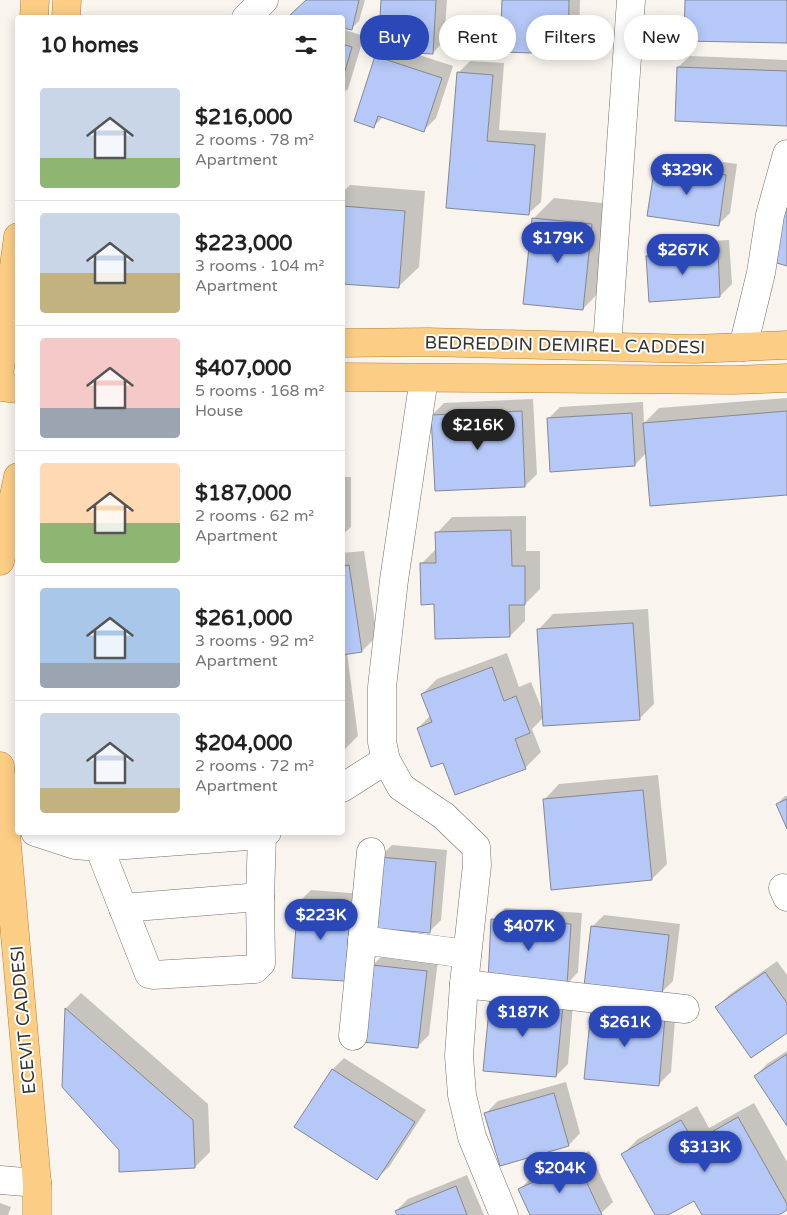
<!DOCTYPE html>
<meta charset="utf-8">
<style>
body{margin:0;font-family:"Varela Round",sans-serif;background:#f2f2f2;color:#222;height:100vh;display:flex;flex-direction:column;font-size:19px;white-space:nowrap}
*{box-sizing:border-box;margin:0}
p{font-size:16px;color:#767676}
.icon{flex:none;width:28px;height:28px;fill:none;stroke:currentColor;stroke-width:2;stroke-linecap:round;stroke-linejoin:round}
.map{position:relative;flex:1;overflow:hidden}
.sheet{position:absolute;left:15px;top:15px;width:330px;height:820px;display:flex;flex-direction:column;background:#fff;border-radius:5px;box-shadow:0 2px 12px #0003}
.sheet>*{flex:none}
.hud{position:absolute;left:360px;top:15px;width:351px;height:45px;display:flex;gap:10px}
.price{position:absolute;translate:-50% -42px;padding:0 11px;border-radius:18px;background:#2b48b8;color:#fff;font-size:16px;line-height:32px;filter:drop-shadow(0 1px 2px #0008)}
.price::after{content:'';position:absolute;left:50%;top:30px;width:15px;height:11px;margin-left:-8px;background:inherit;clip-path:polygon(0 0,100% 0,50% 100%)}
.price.current{background:#222;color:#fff}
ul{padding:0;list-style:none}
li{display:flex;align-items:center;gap:15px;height:125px;padding:0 25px}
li+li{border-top:1px solid #e0e0e0}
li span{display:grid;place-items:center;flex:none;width:140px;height:100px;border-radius:5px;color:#555}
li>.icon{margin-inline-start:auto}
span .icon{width:60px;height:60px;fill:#fffc;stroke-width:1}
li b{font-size:21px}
h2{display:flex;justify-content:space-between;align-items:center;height:60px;padding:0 25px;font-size:21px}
.chip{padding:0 18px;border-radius:22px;background:#fff;box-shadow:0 2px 12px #0003;font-size:18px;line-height:45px}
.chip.current{background:#2b48b8;color:#fff}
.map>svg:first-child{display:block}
.shadow{fill:#0003}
.building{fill:#b5c8f7;stroke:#86888e}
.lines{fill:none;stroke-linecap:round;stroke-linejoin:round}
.minor-casing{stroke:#74706b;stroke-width:29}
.major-casing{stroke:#b58132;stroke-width:29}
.minor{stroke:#fff;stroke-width:28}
.major{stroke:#fbcd85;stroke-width:28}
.labels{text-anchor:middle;stroke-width:4;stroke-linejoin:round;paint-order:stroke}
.street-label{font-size:18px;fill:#363431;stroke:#fff}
</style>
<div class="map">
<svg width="787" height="1215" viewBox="0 0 787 1215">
<rect width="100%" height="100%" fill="#f9f4ee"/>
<!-- shadow -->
<g class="shadow">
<path d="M 307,0 L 365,0 L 359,21 L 351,29 L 342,18 L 299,18 Z"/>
<path d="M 383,0 L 447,0 L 444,41 L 433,53 L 410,52 L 453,66 L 436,118 L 424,130 L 383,117 L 374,126 L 376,57 L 384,50 Z"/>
<path d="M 503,0 L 580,0 L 579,40 L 567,52 Z"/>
<path d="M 342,29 L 364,36 L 348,89 L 342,94 Z"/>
<path d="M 690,56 L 787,60 L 787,125 L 678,67 Z"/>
<path d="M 470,61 L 504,63 L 499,130 L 546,133 L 541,202 L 529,213 L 447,207 L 458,73 Z"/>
<path d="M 668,154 L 737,164 L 730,213 L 718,225 L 656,166 Z"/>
<path d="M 350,185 L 425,191 L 419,267 L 398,287 L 342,282 L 342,193 Z"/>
<path d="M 554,198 L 612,204 L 603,288 L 583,309 L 525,303 L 534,218 Z"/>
<path d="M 729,240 L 732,284 L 720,296 L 647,256 L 659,244 Z"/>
<path d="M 787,398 L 787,494 L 646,453 L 635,465 L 548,419 L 560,407 L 643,402 L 644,423 L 659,408 Z"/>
<path d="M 533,399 L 537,474 L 525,486 L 432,415 L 444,403 Z"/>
<path d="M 342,477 L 351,477 L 351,527 L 342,535 Z"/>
<path d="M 526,516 L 526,551 L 540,551 L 540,589 L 525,604 L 525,621 L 510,636 L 421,564 L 437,548 L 437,533 L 452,517 Z"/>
<path d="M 364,551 L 377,636 L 362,651 L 347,653 L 358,736 L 342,752 L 342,553 Z"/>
<path d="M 648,609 L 654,704 L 639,719 L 544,717 L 532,729 L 541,752 L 525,768 L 444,761 L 418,728 L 430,716 L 422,694 L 437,679 L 507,653 L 519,687 L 531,682 L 543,712 L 538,630 L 553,614 Z"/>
<path d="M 658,775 L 667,864 L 652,879 L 544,800 L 559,784 Z"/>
<path d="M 785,796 L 787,796 L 787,826 L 777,804 Z"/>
<path d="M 392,845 L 447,850 L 441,920 L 429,932 L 380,857 Z"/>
<path d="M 311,890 L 362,894 L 345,980 L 299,902 Z"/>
<path d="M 505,908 L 582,913 L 578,972 L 567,984 L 493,920 Z"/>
<path d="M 604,915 L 680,924 L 673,981 L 661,993 L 592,927 Z"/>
<path d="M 385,953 L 438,960 L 429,1035 L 417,1047 L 373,965 Z"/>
<path d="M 777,961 L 787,975 L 787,1031 L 717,1007 L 729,995 Z"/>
<path d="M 81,993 L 208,1104 L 210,1152 L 195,1167 L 120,1149 L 63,1087 L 66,1008 Z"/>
<path d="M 574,993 L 568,1064 L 556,1076 L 485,1069 Z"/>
<path d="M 676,1006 L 671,1072 L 659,1084 L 586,1078 Z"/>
<path d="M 787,1051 L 787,1124 L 756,1076 L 767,1064 Z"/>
<path d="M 344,1058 L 426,1110 L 389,1167 L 377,1178 L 332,1070 Z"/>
<path d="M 566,1082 L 580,1133 L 569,1145 L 486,1113 L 498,1101 Z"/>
<path d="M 754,1103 L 787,1162 L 787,1209 L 776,1215 L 703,1215 L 694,1199 L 665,1215 L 656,1215 L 622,1155 L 638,1139 L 697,1106 L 709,1128 Z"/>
<path d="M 589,1151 L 613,1202 L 599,1215 L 531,1215 L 519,1190 L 531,1178 Z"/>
<path d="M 467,1175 L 484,1215 L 398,1215 L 396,1211 L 408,1199 Z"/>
<path d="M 0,1203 L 11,1207 L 8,1215 L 0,1215 Z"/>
</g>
<!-- building -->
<g class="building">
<path d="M 306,0 L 359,0 L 352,30 L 342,28 L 342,18 L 302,18 L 290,15 Z"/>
<path d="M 381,0 L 436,0 L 433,54 L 378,51 Z"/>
<path d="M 502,0 L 569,0 L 568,54 L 500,52 Z"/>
<path d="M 685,0 L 787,0 L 787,43 L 684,41 Z"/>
<path d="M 342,44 L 352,47 L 342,81 Z"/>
<path d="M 375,56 L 442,78 L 424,132 L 378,116 L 374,128 L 354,121 Z"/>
<path d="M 677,67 L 787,71 L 787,126 L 675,121 Z"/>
<path d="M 457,72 L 493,75 L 487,141 L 535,145 L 529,215 L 446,208 Z"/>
<path d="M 655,165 L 726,175 L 719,226 L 647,216 Z"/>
<path d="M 787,202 L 787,266 L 770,261 Z"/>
<path d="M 342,206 L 405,211 L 399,288 L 342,284 Z"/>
<path d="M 532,218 L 592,224 L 583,310 L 523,304 Z"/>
<path d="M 718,251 L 720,297 L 649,302 L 646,256 Z"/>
<path d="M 522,411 L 525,487 L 435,491 L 431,415 Z"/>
<path d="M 787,411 L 787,495 L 650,506 L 643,423 Z"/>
<path d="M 632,413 L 635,466 L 550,472 L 547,418 Z"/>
<path d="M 511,530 L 512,566 L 525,566 L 525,605 L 509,605 L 510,637 L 435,639 L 434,604 L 421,605 L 420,563 L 436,563 L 435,532 Z"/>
<path d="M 349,565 L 362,652 L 342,655 L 342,566 Z"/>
<path d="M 633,623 L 640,720 L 543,726 L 537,629 Z"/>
<path d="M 492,667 L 504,701 L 516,696 L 530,733 L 515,739 L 526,769 L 455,795 L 443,763 L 431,767 L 417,728 L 432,722 L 421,694 Z"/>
<path d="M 643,790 L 652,880 L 551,890 L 543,799 Z"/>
<path d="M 787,799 L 787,829 L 776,804 Z"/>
<path d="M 379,857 L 436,862 L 430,933 L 373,928 Z"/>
<path d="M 298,901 L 351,905 L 345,981 L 292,978 Z"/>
<path d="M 491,919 L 571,924 L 567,985 L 488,981 Z"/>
<path d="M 591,926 L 669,935 L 662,994 L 584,986 Z"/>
<path d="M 372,965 L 427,971 L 418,1048 L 363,1042 Z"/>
<path d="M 765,972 L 787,1003 L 787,1033 L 751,1058 L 715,1007 Z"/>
<path d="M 490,999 L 563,1005 L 556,1077 L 483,1071 Z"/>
<path d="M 65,1008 L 193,1120 L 195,1168 L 119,1172 L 119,1150 L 62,1087 Z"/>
<path d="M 591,1011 L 665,1017 L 659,1086 L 584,1079 Z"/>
<path d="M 787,1054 L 787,1126 L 754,1076 Z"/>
<path d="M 332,1069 L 415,1122 L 377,1180 L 294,1127 Z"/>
<path d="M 554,1093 L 569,1146 L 500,1166 L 484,1113 Z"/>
<path d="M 738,1117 L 787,1204 L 787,1210 L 779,1215 L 702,1215 L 694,1201 L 668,1215 L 655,1215 L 621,1154 L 681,1120 L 694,1142 Z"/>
<path d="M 577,1162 L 602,1215 L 530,1215 L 518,1189 Z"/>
<path d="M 456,1186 L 467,1215 L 397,1215 L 395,1211 Z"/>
</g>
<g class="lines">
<!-- minor casing -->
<g class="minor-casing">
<g id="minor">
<path d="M 246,18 L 264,0"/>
<path d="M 607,346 L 631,0"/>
<path d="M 743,347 L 761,273 L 770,215 L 787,154"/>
<path d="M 424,378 L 394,580 L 382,687 L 382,742 L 386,760 L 401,787 L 444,816 L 476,847 L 477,865 L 464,984 L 459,1056 L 462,1095 L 472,1137 L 504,1215"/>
<path d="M 342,788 L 386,760"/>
<path d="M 35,832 L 75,845 L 99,847 L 234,837 L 262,835 L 267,832"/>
<path d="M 99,847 L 149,974 L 153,975 L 255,969 L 261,963 L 260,897 L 262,835"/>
<path d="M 783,888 L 787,897"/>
<path d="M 123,908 L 260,897"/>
<path d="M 362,940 L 467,954"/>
<path d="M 464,984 L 685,1009"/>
<path d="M 353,1036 L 371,852"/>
<path d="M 0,1180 L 37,1183"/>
</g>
</g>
<!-- major casing -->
<g class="major-casing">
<g id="major">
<path d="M 34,18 L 35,0"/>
<path d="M 66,18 L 67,0"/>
<path d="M 342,343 L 428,342 L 694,349 L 787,345"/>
<path d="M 0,368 L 18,237"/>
<path d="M 342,377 L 734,380 L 787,378"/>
<path d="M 0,387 L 18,389"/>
<path d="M 0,561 L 18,477"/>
<path d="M 0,766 L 37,1183 L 37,1215"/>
</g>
</g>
<!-- minor -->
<use href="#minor" class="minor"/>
<!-- major -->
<use href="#major" class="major"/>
</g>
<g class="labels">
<!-- street labels -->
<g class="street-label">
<text transform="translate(565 345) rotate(1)" y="6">BEDREDDIN DEMIREL CADDESI</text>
<text transform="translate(23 1020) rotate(-95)" y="6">ECEVIT CADDESI</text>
</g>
</g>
</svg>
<b class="price" style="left:687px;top:196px">$329K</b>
<b class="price" style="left:558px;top:264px">$179K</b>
<b class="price" style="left:683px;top:276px">$267K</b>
<b class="price current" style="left:478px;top:451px">$216K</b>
<b class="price" style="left:321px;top:941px">$223K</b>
<b class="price" style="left:529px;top:952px">$407K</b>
<b class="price" style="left:523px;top:1038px">$187K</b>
<b class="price" style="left:625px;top:1048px">$261K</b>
<b class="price" style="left:705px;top:1173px">$313K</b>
<b class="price" style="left:560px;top:1194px">$204K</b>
<div class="hud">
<a class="chip current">Buy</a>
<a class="chip">Rent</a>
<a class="chip">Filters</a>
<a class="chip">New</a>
</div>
<section class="sheet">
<h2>10 homes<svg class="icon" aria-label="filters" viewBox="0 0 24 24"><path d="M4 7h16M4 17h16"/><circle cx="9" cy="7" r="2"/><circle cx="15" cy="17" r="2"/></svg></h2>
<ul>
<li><span style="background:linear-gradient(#c9d6e8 70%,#8fb573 0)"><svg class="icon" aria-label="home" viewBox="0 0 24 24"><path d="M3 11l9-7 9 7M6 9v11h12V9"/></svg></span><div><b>$216,000</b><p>2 rooms · 78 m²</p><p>Apartment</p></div></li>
<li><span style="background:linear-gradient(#c9d6e8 60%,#c2b280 0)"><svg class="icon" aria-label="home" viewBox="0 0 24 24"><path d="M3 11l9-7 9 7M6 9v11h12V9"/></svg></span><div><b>$223,000</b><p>3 rooms · 104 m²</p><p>Apartment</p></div></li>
<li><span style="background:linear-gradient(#f6c9c9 70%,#9aa5b1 0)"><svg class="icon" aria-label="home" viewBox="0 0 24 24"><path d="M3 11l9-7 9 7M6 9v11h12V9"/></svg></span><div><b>$407,000</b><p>5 rooms · 168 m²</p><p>House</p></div></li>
<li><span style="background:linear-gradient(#ffd9b3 60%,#8fb573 0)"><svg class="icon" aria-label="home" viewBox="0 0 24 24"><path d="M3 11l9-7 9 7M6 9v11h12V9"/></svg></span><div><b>$187,000</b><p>2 rooms · 62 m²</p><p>Apartment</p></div></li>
<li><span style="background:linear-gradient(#a9c7e8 75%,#9aa5b1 0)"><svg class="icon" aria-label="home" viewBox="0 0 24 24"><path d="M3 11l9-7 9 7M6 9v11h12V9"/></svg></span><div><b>$261,000</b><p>3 rooms · 92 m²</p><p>Apartment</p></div></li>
<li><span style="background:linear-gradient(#c9d6e8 75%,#c2b280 0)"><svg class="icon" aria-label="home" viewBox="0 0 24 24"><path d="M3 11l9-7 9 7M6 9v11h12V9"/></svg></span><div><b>$204,000</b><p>2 rooms · 72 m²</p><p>Apartment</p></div></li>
</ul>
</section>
</div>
